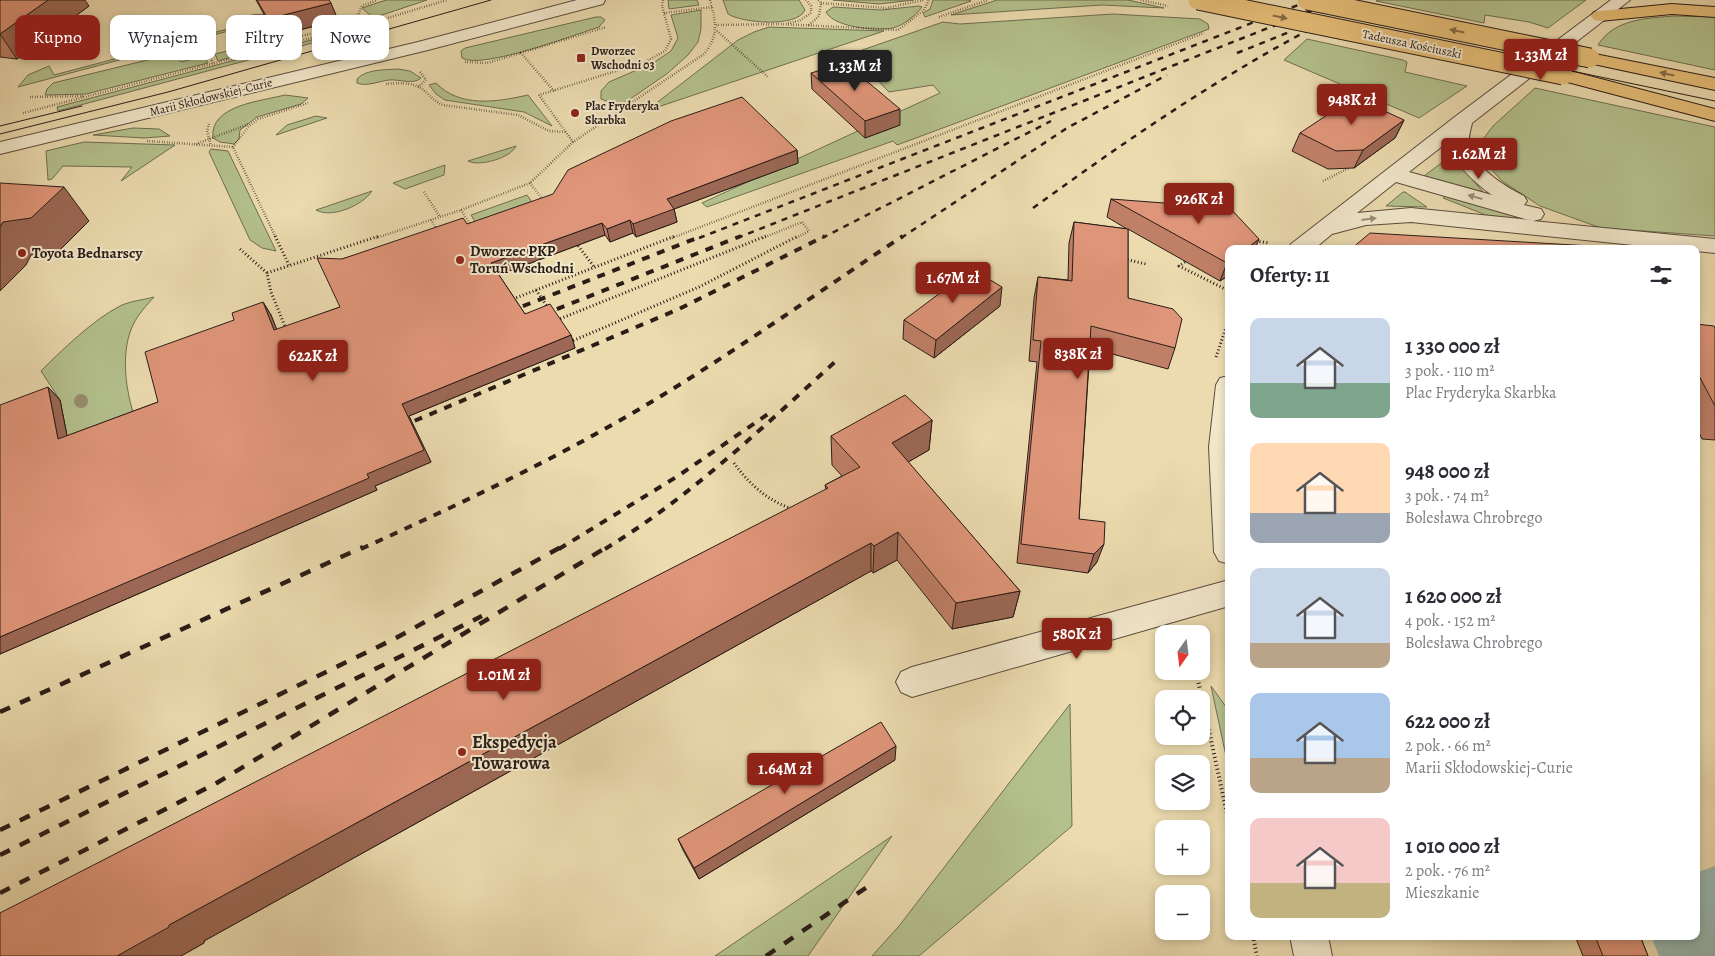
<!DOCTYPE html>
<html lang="pl">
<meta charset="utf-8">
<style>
body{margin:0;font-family:Alegreya,serif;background:#f2f2f3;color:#2b2b33;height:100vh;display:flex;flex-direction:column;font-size:19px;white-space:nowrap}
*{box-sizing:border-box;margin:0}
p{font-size:16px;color:#7c7c81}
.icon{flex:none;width:28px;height:28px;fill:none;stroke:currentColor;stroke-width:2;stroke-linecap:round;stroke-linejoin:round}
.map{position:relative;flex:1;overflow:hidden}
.panel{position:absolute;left:1225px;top:245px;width:475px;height:695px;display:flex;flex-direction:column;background:#fff;border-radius:10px;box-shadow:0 2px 8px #0003}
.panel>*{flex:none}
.hud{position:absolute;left:15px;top:15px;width:475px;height:45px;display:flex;gap:10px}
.needle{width:32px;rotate:194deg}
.buttons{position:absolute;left:1155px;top:625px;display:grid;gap:10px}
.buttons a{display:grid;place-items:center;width:55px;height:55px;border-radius:10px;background:#fff;box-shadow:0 2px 8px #0003;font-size:25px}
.price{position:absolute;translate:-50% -42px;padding:0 11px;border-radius:5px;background:#8f2418;color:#fff;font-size:16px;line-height:32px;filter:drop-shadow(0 1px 2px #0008)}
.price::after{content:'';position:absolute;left:50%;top:30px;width:15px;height:11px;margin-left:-8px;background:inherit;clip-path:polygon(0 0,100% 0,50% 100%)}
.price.current{background:#222;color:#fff}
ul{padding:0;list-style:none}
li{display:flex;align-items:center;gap:15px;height:125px;padding:0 25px}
li span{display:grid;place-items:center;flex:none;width:140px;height:100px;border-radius:10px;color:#555}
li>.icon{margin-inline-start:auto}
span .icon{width:60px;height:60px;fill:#fffc;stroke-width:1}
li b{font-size:21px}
h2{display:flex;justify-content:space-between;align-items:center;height:60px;padding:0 25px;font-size:21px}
.pill{padding:0 18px;border-radius:10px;background:#fff;box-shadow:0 2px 8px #0003;font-size:18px;line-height:45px}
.pill.current{background:#8f2418;color:#fff}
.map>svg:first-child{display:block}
.green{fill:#b4c18d;stroke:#6f6e52}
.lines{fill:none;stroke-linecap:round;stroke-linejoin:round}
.river{fill:#99b9b2;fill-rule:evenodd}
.minor-casing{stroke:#5a4c3d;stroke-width:2}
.major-casing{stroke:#2a1c17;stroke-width:2}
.path-far2{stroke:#2a1c17;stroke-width:2.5;stroke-dasharray:0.5 2;stroke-linecap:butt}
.path-far1{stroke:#2a1c17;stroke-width:3;stroke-dasharray:1 2.5;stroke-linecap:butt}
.path{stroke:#2a1c17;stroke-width:4;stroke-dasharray:1 3;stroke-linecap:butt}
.minor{fill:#f2e8cb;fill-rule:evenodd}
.major{fill:#e6be78;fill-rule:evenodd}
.tram{stroke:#2a1c17;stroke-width:1}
.rail-far2{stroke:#2a1c17;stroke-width:2.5;stroke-dasharray:6 6;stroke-linecap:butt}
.rail-far1{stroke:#2a1c17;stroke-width:4;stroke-dasharray:8 8;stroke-linecap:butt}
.rail{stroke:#2a1c17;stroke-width:4.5;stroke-dasharray:11 11;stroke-linecap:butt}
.major-bridge-casing{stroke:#2a1c17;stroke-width:21;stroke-linecap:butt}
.path-bridge{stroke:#2a1c17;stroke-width:2.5;stroke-dasharray:0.5 2;stroke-linecap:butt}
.major-bridge{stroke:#e6be78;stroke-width:19}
.tree{fill:#978d6f}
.wall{fill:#c08068;stroke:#2a1c17}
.shaded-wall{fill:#9c6855;stroke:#2a1c17}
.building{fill:#df9579;stroke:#2a1c17}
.oneway{fill:#886d48}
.oneway2{fill:#988c7a}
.poi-dot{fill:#8f2418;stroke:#f2e8cb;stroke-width:2}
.labels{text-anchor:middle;stroke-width:4;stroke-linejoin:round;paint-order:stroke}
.far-street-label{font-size:12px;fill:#2a1c17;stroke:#f2e8cb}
.far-poi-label{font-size:12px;font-weight:bold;fill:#2a1c17;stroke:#f2e8cb;text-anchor:start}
.poi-label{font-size:15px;font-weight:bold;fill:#2a1c17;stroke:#f2e8cb;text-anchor:start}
.near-poi-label{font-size:18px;font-weight:bold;fill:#2a1c17;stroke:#f2e8cb;text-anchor:start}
</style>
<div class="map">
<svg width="1715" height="956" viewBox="0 0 1715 956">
<rect width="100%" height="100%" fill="#ebdbaf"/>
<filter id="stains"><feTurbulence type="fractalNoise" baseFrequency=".004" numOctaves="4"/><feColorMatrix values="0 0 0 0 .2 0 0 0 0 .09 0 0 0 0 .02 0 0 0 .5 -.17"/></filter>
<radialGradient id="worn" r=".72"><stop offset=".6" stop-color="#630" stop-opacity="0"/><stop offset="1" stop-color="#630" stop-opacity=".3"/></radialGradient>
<!-- green -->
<g class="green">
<path d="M 386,0 L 427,0 L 373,18 L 362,8 Z"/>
<path d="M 668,0 L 697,0 L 699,5 L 669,9 Z"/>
<path d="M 723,0 L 799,0 L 805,10 C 797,28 742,23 728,14 Z"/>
<path d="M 833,0 L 914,0 L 879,4 Z"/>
<path d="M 933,0 L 968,0 L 971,1 L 925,17 L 923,13 L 930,9 Z"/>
<path d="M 997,0 L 1128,0 L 1164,8 L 1102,5 L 951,15 Z"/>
<path d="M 1379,0 L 1586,0 L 1548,28 L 1529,22 L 1485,15 L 1484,23 L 1376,1 Z"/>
<path d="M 919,6 L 922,7 C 916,15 904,25 893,28 C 877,31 835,28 826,12 L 833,7 L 881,10 Z"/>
<path d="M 701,10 L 701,29 L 698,42 L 688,55 L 668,73 L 626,102 L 614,104 L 601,99 L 601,91 L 609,82 L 653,63 L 671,51 L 678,38 L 671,15 Z"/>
<path d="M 264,14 L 277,39 L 238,49 L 242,54 L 218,61 L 215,54 L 251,45 L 247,26 L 18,87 L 28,75 L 49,66 L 54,75 L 254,22 L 251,15 Z"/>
<path d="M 1113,14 L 1200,19 L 1208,24 L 1209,29 L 897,145 L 893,141 L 707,207 L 702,203 L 940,93 L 933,85 L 889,92 L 858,60 L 848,55 L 943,22 L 960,24 Z"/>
<path d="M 1675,16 L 1715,17 L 1715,70 L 1598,45 C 1614,19 1647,18 1675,16 Z"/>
<path d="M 596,17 L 601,17 L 605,20 L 599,27 C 574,35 481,70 462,58 L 461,51 L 465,48 Z"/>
<path d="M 769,27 L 884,31 L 658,107 L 650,108 L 738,40 L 754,32 Z"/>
<path d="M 342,32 L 342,35 L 58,111 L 57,107 Z"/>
<path d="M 1307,39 L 1403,60 L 1407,62 L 1405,72 L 1467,86 L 1419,118 L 1284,60 Z"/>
<path d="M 176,53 L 181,62 L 204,56 L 208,63 L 86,94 L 45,95 L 47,89 L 53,83 Z"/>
<path d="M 398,69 L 410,71 L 421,78 C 414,85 399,79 389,80 C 379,81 367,87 357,83 L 357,79 C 366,69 385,70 398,69 Z"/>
<path d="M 436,83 C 460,108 497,102 528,95 L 552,126 L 524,112 L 445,100 L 436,94 L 429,85 Z"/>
<path d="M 1535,88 L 1715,127 L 1715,236 L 1601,228 L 1540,206 L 1502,181 L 1493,171 L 1484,153 L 1484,138 L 1493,126 Z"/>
<path d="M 285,95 L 308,98 L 301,104 L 257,117 L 240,130 L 239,139 L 234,144 L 220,142 L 213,138 C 209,105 262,101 285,95 Z"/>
<path d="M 316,116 L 327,118 L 276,135 L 287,125 Z"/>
<path d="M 133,128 L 159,129 L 170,136 L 144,138 L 93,135 Z"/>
<path d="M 84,142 L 175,145 L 121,181 L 132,167 L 63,166 L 52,179 L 48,180 L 46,151 Z"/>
<path d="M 516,146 C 511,158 479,167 468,161 Z"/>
<path d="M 211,149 L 228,151 L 276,251 L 262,248 L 250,240 L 209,152 Z"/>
<path d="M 1452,155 L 1483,192 L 1424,176 Z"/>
<path d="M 445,165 L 444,175 L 405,189 L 393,183 Z"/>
<path d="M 372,191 C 363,205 332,219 316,210 Z"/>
<path d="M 1403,192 L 1405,192 L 1427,207 L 1386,206 Z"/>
<path d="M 527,195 L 534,205 L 477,225 L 471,215 Z"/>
<path d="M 1446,196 L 1537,220 L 1537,222 L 1486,215 L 1443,198 Z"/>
<path d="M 154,297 C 147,305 138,314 133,325 C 121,350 125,386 133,412 L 67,436 L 60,400 L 41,371 C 63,349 93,320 120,306 C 130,301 143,300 154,297 Z"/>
<path d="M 1211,686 L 1229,711 L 1229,770 Z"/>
<path d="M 1070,704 L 1072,826 L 919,956 L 872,956 L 899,926 Z"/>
<path d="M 892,836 L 808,956 L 715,956 Z"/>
</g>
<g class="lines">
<!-- river -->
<path class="river" d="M 1715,866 L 1715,956 L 1659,956 L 1651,936 L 1696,936 L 1696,873 Z"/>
<!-- minor casing -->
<g class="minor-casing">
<g id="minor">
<path d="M 577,0 L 605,0 L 603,4 L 428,50 L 0,154 L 0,142 L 418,42 Z"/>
<path d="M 1611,0 L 1630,0 L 1472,123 C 1471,129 1468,136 1469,143 C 1473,167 1504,186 1524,196 L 1527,201 L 1524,205 L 1541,209 L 1544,214 L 1541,219 L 1533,221 L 1715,239 L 1715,253 L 1696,251 L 1696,249 L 1672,249 L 1411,222 L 1366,225 L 1332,234 L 1314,249 L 1288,249 L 1291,244 L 1456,116 ZM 1449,141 C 1453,164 1474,182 1492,195 L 1409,172 ZM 1396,182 L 1525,219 L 1532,220 L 1411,208 L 1357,213 Z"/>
<path d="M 1229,376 L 1229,564 L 1219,561 L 1214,552 L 1209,447 L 1216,385 L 1220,378 Z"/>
<path d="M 1229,580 L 1229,606 L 912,697 L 901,692 L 896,682 L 901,672 L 912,667 Z"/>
<path d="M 1290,936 L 1328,936 L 1332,956 L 1294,956 Z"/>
</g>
</g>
<!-- major casing -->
<g class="major-casing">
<g id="major">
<path d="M 1672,4 L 1715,7 L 1715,17 L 1672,14 L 1600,21 L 1594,20 L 1591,16 L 1594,12 L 1600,11 Z"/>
<path d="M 1590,53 L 1715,78 L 1715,90 L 1584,62 L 1581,58 L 1584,54 Z"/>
<path d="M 1563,69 L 1715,109 L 1715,121 L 1556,79 L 1554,75 L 1556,71 Z"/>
</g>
</g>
<!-- path-far2 -->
<g class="path-far2">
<path d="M 821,3 L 886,8 L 924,0"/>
<path d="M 664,13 L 712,7"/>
<path d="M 939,17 L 988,0"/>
<path d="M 788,23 L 799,21 L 811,13 L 811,6 L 806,0"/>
<path d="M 363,25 L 358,15 L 362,6 L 377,0"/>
<path d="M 716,25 L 780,24 L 898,30 L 924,10 L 929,0"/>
<path d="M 809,25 L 819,16 L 821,3 L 818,0"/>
<path d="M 717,31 L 768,77"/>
<path d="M 204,42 L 213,64"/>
<path d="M 285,43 L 242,52 L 241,49 L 315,33 L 358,15"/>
<path d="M 465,62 L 487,63 L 521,53"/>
<path d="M 386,84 C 397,83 411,82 421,88 C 429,94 433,101 443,105 L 518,115 L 549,131 L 566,132"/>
<path d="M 418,87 L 426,80 L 420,72"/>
<path d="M 554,91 L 521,53 L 606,27"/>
<path d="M 30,97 L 83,96"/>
<path d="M 23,113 L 381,20 L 447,0"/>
<path d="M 209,124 L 207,131 L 211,145"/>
<path d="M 147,141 L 233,147 L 276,238"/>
<path d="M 573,142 L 539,95 L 645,62 L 665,51 L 671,39 L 662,6 L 663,0"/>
<path d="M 196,144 L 249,124"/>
<path d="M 233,147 L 249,126 L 258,119 L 308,103"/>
<path d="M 1323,181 L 1349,168"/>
<path d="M 530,183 L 543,200"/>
<path d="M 424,192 L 440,217"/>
<path d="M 461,210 L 471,226"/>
<path d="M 431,220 L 437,230"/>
<path d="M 376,238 L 461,210 L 530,183 L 573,142 L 704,54 C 719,36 716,22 710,0"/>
<path d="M 672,238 L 1204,33"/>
<path d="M 763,238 L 802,222 L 809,231 L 796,238"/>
</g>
<!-- path-far1 -->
<g class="path-far1">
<path d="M 275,236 L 289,265"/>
<path d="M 1256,241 L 1269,243"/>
<path d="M 576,243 L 595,268"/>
<path d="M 240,249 L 267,273"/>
<path d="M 1124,259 L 1146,264"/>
<path d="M 1185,262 L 1179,266 L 1229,291"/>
<path d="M 536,290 L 548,308"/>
<path d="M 513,299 L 675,236"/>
<path d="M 557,320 L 766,236"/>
<path d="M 286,329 L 271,292 L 267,273 L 379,236"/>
<path d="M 570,342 L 699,287 L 798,236"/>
<path d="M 1216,357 L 1229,319"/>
<path d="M 734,463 C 748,483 769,502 793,509"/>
</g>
<!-- path -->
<g class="path">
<path d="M 1196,671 L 1229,823"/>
<path d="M 1253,936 L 1257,956"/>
</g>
<!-- minor -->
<use href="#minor" class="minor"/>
<!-- major -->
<use href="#major" class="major"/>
<!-- tram -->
<g class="tram">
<path d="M 1233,0 L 1715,101"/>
<path d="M 0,126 L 82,106"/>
<path d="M 0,134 L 168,92 L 491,0"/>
</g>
<!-- rail-far2 -->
<g class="rail-far2">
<path d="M 1237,53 L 1292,31"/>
<path d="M 1033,208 C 1138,132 1243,60 1360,4"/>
<path d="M 699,238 L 1311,0"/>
<path d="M 737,238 L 1339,0"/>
<path d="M 822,238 L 1051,121"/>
<path d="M 901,238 L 1067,128 L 1167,75"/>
</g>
<!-- rail-far1 -->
<g class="rail-far1">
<path d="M 508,312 L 702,236"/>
<path d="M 542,315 L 741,236"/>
<path d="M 400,427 L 679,309 L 825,236"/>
<path d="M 361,549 C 442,512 524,474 601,431 C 706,373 803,302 903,236"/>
<path d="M 559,549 L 678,476 L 768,414"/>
<path d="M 605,549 C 689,498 763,427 836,361"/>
</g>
<!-- rail -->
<g class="rail">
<path d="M 0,712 L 363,547"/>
<path d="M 0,830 L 394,639 L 561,547"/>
<path d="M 0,855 L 482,616"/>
<path d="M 0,893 L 215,784 L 607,547"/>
<path d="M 766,956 L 870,885"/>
</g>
<!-- major-bridge casing -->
<g class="major-bridge-casing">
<g id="major-bridge">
<path d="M 1198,0 L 1563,75"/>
<path d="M 1307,0 L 1590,58"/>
</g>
</g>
<!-- path-bridge -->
<path class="path-bridge" d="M 1141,0 L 1168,6"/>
<!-- major-bridge -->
<use href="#major-bridge" class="major-bridge"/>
</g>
<!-- trees -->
<circle class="tree" cx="81" cy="401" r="7"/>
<!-- wall -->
<g class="wall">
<path d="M 0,0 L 89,6 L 17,59 L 0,57 Z"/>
<path d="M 256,0 L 329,0 L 338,20 L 276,36 Z"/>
<path d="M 811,73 L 900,125 L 865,138 L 812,89 Z"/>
<path d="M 1404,120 L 1395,138 L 1354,168 L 1328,169 L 1292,151 L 1300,133 Z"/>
<path d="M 797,150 L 798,163 L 674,209 L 677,222 L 636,237 L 633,233 L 610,242 L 605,235 L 499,275 L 525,314 L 571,335 L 575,348 L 409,416 L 431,462 L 375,486 L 377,490 L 0,654 L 48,387 L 60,400 L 67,436 L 158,402 L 263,302 L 271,315 L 277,330 L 340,307 L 342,259 L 467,224 Z"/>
<path d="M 1111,199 L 1229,249 L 1229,275 L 1220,281 L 1128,229 L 1128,298 L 1175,348 L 1168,369 L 1090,348 L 1079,519 L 1097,562 L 1088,573 L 1017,563 L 1037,362 L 1029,361 L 1034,298 L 1038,277 L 1068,280 L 1069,243 L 1074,222 L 1127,229 L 1107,217 Z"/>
<path d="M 1000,306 L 934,358 L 903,339 L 904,320 Z"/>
<path d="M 1696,324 L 1715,328 L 1715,440 L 1702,439 L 1696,427 Z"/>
<path d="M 932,420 L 929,450 L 908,462 L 1020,591 L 1013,617 L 952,629 L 897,560 L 873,573 L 871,571 L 204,941 L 204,943 L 181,956 L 0,956 L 826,490 L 825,485 L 842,476 L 832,465 L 831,436 Z"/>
<path d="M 895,760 L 699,879 L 683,850 L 678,839 Z"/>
<path d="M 1575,936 L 1640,936 L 1648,956 L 1583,956 Z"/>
</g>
<!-- shaded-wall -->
<g class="shaded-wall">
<path d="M 48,0 L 85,0 L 89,6 L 17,59 L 0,34 Z"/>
<path d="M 331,3 L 338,20 L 276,36 L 268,19 Z"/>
<path d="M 900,109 L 900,125 L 865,138 L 865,121 Z"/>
<path d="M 1404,120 L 1395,138 L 1354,168 L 1363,150 Z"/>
<path d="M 797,150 L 798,163 L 674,209 L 677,222 L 636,237 L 633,224 L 667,199 Z"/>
<path d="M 64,187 L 89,221 L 58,252 L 31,255 L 26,265 L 0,291 L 0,227 L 3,222 Z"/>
<path d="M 630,220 L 633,233 L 610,242 L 607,229 Z"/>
<path d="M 602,223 L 605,235 L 496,276 L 491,263 Z"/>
<path d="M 1259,239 L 1255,249 L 1246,249 Z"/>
<path d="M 1229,262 L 1229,275 L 1220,281 L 1227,263 Z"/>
<path d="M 1002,287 L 1000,306 L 934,358 L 936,340 Z"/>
<path d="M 263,302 L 271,315 L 282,343 L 274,330 Z"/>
<path d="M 571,335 L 575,348 L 409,416 L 431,462 L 375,486 L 377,490 L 0,654 L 0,637 L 367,474 L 402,404 Z"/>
<path d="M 48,387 L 60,400 L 70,451 L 58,439 Z"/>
<path d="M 932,420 L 929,450 L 891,472 L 892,443 Z"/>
<path d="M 898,532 L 897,560 L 873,573 L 874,546 Z"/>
<path d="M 871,543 L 871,571 L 204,941 L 204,943 L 181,956 L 117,956 L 169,925 Z"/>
<path d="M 1104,544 L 1097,562 L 1088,573 L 1094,554 Z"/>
<path d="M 1020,591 L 1013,617 L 952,629 L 956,603 Z"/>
<path d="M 896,746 L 895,760 L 699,879 L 694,868 Z"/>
</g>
<!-- building -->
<g class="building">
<path d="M 0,0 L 48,0 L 0,34 Z"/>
<path d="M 257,0 L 329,0 L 331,3 L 268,19 Z"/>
<path d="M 845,63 L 900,109 L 865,121 L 811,73 Z"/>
<path d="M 742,97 L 797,150 L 667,199 L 674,209 L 633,224 L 630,220 L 607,229 L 602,223 L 491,263 L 525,314 L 550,304 L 571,335 L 402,404 L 424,450 L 367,474 L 369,478 L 0,637 L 0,405 L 48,387 L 58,439 L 158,402 L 145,352 L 234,320 L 232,313 L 263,302 L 274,330 L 340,307 L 317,258 L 342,259 L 463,218 L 467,224 L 553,194 L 568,170 L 671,121 Z"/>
<path d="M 1354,97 L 1404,120 L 1363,150 L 1336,151 L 1300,133 Z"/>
<path d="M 0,183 L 64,187 L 31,218 L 3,222 L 0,227 Z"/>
<path d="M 1111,199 L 1230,208 L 1259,239 L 1246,249 L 1229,249 L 1229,262 L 1227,263 Z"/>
<path d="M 1074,222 L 1128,229 L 1128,298 L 1173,309 L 1182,319 L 1175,348 L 1091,326 L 1079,519 L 1105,522 L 1104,544 L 1094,554 L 1021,544 L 1041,341 L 1033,340 L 1038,277 L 1072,281 Z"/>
<path d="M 1370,233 L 1625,248 L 1626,249 L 1351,249 Z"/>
<path d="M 972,269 L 1002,287 L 936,340 L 904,320 Z"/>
<path d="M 1696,324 L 1714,326 L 1715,328 L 1715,406 L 1696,370 Z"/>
<path d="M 905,395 L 932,420 L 892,443 L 1020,591 L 956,603 L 898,532 L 874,546 L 871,543 L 169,925 L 169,927 L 117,956 L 0,956 L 0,913 L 828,488 L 825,485 L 860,467 L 831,436 Z"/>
<path d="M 881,722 L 896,746 L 694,868 L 678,839 Z"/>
<path d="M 1595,936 L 1640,936 L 1648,956 L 1603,956 Z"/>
</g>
<!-- one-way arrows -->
<defs><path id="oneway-solid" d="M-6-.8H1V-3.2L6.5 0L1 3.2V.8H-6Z" transform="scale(1.25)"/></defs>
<g class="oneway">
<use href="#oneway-solid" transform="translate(1280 17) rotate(12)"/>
<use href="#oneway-solid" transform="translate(1457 31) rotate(-168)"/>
<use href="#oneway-solid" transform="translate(1667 74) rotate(-168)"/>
</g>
<g class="oneway2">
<use href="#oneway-solid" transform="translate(1475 197) rotate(-164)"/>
<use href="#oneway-solid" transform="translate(1369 219) rotate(-7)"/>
</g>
<!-- markers -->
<g class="poi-dot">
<rect x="576" y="53" width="10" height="10" rx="2.5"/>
<circle cx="575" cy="113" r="5"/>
<circle cx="22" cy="253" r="5"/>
<circle cx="460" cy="260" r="5"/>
<circle cx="462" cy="752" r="5"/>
</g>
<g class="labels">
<!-- far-street labels -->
<g class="far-street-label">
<text transform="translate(1412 44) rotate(12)" y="4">Tadeusza Kościuszki</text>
<text transform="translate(211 97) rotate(-14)" y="4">Marii Skłodowskiej-Curie</text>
</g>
<!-- far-poi labels -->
<g class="far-poi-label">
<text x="591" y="55">Dworzec<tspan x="591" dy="14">Wschodni 03</tspan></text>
<text x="585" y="110">Plac Fryderyka<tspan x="585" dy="14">Skarbka</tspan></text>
</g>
<!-- poi labels -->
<g class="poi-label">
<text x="470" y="256">Dworzec PKP<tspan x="470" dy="17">Toruń Wschodni</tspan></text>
<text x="32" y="258">Toyota Bednarscy</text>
</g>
<!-- near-poi labels -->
<g class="near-poi-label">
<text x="472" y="748">Ekspedycja<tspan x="472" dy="21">Towarowa</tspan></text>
</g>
</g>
<rect width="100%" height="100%" filter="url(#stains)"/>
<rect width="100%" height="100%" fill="url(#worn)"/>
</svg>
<div class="buttons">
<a><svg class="needle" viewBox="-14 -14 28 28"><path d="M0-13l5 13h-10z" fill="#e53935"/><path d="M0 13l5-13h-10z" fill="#7c7c81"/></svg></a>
<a><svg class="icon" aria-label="locate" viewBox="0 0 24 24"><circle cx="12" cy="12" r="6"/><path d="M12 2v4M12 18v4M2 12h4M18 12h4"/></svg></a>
<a><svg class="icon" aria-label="layers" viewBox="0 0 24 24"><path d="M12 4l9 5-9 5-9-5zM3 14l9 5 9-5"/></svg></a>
<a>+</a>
<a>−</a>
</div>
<b class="price" style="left:1541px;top:81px">1.33M zł</b>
<b class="price current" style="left:855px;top:92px">1.33M zł</b>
<b class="price" style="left:1352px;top:126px">948K zł</b>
<b class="price" style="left:1479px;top:180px">1.62M zł</b>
<b class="price" style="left:1199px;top:225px">926K zł</b>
<b class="price" style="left:953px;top:304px">1.67M zł</b>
<b class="price" style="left:1078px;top:380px">838K zł</b>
<b class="price" style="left:313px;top:382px">622K zł</b>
<b class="price" style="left:1077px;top:660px">580K zł</b>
<b class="price" style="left:504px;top:701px">1.01M zł</b>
<b class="price" style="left:785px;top:795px">1.64M zł</b>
<div class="hud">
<a class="pill current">Kupno</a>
<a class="pill">Wynajem</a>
<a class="pill">Filtry</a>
<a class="pill">Nowe</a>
</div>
<section class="panel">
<h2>Oferty: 11<svg class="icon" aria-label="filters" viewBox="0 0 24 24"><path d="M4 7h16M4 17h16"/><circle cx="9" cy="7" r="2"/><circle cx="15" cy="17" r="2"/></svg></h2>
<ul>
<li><span style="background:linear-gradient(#c9d6e8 65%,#7fa58c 0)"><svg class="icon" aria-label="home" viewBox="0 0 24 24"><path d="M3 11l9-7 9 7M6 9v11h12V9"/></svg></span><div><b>1 330 000 zł</b><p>3 pok. · 110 m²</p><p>Plac Fryderyka Skarbka</p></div></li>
<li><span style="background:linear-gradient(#ffd9b3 70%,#9aa5b1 0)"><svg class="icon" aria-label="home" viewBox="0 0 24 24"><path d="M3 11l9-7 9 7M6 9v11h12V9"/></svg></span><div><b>948 000 zł</b><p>3 pok. · 74 m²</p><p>Bolesława Chrobrego</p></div></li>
<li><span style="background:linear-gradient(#c9d6e8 75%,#b9a48a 0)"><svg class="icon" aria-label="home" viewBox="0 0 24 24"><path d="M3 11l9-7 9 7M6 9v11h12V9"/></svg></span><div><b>1 620 000 zł</b><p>4 pok. · 152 m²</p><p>Bolesława Chrobrego</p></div></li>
<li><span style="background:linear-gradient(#a9c7e8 65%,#b9a48a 0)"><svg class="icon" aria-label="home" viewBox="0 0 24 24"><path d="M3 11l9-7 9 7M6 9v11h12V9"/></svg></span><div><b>622 000 zł</b><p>2 pok. · 66 m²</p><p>Marii Skłodowskiej-Curie</p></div></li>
<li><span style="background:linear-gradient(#f6c9c9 65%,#c2b280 0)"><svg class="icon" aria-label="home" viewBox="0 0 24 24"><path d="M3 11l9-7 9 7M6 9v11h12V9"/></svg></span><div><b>1 010 000 zł</b><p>2 pok. · 76 m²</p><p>Mieszkanie</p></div></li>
</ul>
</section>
</div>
